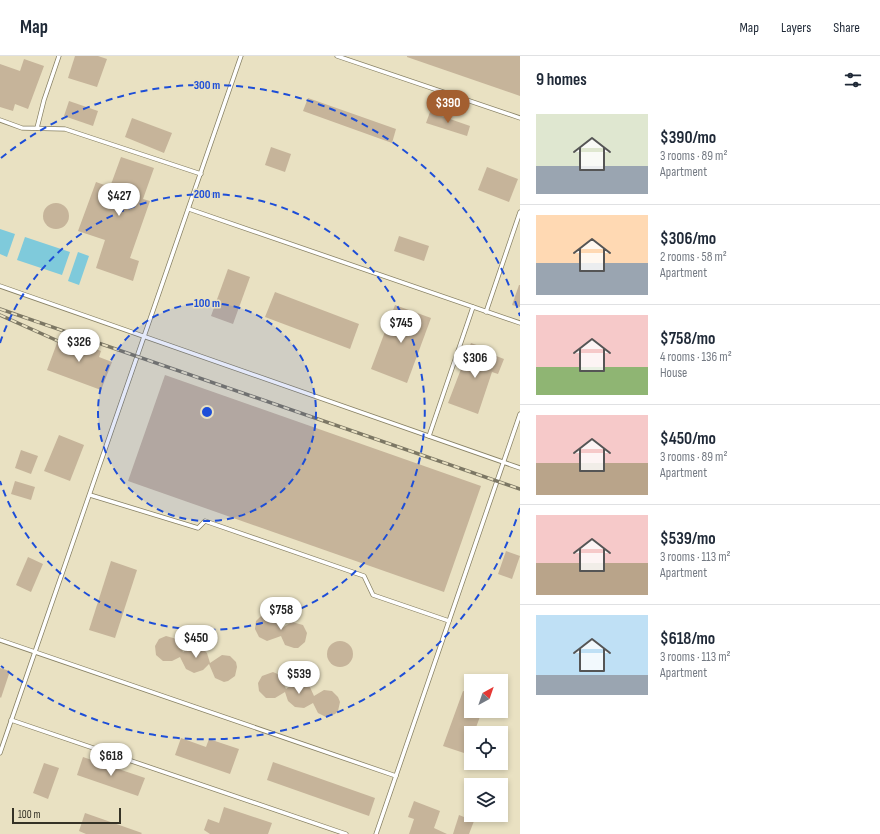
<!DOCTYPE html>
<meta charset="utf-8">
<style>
body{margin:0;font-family:"Sofia Sans Condensed",sans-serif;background:#f6f6f7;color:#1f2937;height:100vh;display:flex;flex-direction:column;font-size:15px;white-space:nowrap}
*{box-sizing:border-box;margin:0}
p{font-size:13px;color:#747a83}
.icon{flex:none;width:22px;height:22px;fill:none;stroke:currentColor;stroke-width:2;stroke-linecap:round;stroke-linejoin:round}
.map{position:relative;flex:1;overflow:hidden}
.sheet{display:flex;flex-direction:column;background:#fff;width:360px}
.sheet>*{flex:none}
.needle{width:26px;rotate:40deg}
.controls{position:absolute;left:464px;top:618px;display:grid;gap:8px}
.controls a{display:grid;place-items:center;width:44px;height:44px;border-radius:0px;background:#fff;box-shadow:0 2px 6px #0003;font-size:20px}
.scale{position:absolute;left:12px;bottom:10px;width:109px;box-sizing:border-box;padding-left:4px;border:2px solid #353226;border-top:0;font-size:11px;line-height:14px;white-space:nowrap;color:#353226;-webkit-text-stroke:3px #e9e1c2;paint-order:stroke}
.price{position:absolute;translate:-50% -34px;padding:0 9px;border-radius:14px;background:#fff;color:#222;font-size:13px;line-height:26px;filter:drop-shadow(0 1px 2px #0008)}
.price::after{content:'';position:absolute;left:50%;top:24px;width:12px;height:9px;margin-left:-6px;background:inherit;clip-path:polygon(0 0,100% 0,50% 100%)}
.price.current{background:#a35f30;color:#fff}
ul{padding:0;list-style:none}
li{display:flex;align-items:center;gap:12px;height:100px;padding:0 16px}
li+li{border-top:1px solid #e0e1e3}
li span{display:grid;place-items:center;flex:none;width:112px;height:80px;border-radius:0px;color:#555}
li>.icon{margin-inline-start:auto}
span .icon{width:48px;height:48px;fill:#fffc;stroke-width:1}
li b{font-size:17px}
h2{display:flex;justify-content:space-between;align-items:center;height:48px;padding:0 16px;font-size:17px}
header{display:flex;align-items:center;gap:24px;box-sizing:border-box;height:56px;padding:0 20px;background:#fff;border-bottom:1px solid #e0e1e3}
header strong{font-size:19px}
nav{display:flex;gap:22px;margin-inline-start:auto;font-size:14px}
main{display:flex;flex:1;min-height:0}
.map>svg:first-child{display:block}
.water{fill:#7fcadb}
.building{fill:#c6b49a}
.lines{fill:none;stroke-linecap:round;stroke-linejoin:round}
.service-casing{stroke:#878064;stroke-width:5}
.service{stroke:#fff;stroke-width:3.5}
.rail-casing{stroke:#7c7764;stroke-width:3.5}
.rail{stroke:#e9e1c2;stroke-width:2;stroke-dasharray:6;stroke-linecap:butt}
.ring{fill:none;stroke:#1d4ed8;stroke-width:2;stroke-dasharray:7 5}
.centre{fill:#1d4ed8;stroke:#e9e1c2;stroke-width:2}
.ring-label{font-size:12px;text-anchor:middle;font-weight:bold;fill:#1d4ed8;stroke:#e9e1c2;stroke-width:3;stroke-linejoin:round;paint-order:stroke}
</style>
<header>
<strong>Map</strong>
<nav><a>Map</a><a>Layers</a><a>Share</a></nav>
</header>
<main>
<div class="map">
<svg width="520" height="778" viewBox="0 0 520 778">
<rect width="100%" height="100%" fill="#e9e1c2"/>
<!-- water -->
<g class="water">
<path d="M 0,173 L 15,178 L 7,201 L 0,198 Z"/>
<path d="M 25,181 L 70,196 L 62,219 L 17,204 Z"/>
<path d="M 78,196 L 89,200 L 79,229 L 68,225 Z"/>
</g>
<!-- building -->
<g class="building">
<path d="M 75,0 L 98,0 L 107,3 L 97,31 L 68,22 Z"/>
<path d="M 407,0 L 520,0 L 520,40 L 407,1 Z"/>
<path d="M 24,3 L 44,10 L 28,53 L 15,48 L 13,55 L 0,51 L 0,8 L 20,15 Z"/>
<path d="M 308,42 L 396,73 L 392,87 L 303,55 Z"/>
<path d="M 69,45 L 98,55 L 93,70 L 64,60 Z"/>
<path d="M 430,56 L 470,70 L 467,80 L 426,67 Z"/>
<path d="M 132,62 L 172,77 L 164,97 L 125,81 Z"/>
<path d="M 271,91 L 291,98 L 285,116 L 265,109 Z"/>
<path d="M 121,101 L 154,112 L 143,143 L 150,145 L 130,202 L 139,205 L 133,225 L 96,212 L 105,184 L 78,175 L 96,126 L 110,131 Z"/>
<path d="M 487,111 L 518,123 L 509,146 L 478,134 Z"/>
<circle cx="56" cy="160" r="13"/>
<path d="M 399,180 L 429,190 L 424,205 L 394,195 Z"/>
<path d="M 228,213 L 250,221 L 233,268 L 211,260 Z"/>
<path d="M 519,229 L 520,229 L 520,251 L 512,249 Z"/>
<path d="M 275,236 L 359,268 L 350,293 L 265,261 Z"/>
<path d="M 395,249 L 431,262 L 407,327 L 371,313 Z"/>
<path d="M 60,279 L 101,295 L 99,301 L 112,306 L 101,334 L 47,314 Z"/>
<path d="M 471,287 L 482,291 L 481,294 L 504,303 L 498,318 L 492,316 L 478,358 L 448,347 Z"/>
<path d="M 165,319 L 481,430 L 444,536 L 128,425 Z"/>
<path d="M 59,379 L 84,389 L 70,425 L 44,415 Z"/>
<path d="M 21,394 L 38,400 L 31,418 L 15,412 Z"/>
<path d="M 15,425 L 35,431 L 31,444 L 11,438 Z"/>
<path d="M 506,495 L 520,500 L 512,523 L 498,518 Z"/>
<path d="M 28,501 L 43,508 L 31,536 L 16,529 Z"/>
<path d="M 111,505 L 137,514 L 115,582 L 89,574 Z"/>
<path d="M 270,558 L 277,562 L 282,572 L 292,566 L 303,569 L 307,577 L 305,586 L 298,592 L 294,592 L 285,589 L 281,580 L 267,585 L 259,581 L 255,573 L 256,565 L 262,559 Z"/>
<path d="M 166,580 L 177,583 L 183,596 L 193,590 L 201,591 L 207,597 L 210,607 L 222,599 L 230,600 L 236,606 L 237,611 L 235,620 L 228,625 L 224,626 L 215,622 L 209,608 L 203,614 L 194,617 L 186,613 L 180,601 L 172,605 L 163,605 L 156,599 L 155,590 L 159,583 Z"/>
<circle cx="340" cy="598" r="13"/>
<path d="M 0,612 L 10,615 L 1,642 L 0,641 Z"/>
<path d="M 273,616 L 280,619 L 286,633 L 294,627 L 302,626 L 309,629 L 314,640 L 324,634 L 332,635 L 338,641 L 340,646 L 338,655 L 335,658 L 326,661 L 318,657 L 313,647 L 304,652 L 295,651 L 288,645 L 285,636 L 275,642 L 266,642 L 259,635 L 258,627 L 262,620 Z"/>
<path d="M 463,635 L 471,637 L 471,655 L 482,655 L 474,677 L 471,677 L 471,686 L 467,698 L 443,690 Z"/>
<path d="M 181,682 L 206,691 L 209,683 L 239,693 L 230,718 L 175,699 Z"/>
<path d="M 83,701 L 145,722 L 138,740 L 77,719 Z"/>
<path d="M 273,706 L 375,742 L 369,760 L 267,724 Z"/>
<path d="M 44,707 L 59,712 L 48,743 L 33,737 Z"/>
<path d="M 414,745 L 440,755 L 434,772 L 447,778 L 409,778 L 414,763 L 408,761 Z"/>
<path d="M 224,751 L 272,767 L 268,778 L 210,778 L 204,774 L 208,763 L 219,767 Z"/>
<path d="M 85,757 L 142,777 L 141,778 L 86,778 L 79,775 Z"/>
<path d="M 459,759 L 474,765 L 469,778 L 453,778 Z"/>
</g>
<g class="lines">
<!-- service casing -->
<g class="service-casing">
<g id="service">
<path d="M 337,0 L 520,62"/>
<path d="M 0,64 L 22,72 L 65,73 L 201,118"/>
<path d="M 37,72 L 44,44 L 59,0"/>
<path d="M 189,153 L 520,267"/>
<path d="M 0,230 L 520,412"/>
<path d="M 486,256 L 520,156"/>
<path d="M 429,380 L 473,251"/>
<path d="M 90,439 L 198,472 L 205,465 L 364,520 L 373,539 L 449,565"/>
<path d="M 0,584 L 396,720"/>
<path d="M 11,664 L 346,778"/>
<path d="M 0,697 L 241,0"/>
<path d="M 376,778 L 520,358"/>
</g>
</g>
<!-- service -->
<use href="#service" class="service"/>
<!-- rail casing -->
<g class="rail-casing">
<g id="rail">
<path d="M 0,253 L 520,433"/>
<path d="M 0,259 L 58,285"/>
</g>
</g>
<!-- rail -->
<use href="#rail" class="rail"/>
</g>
<!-- distance rings -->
<circle cx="207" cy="356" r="109" fill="#1d4ed8" fill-opacity=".12"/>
<g class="ring">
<circle cx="207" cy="356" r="109"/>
<path d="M0 287A218 218 0 1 1 0 425"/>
<path d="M520 452A327 327 0 0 1 1 610M1 102A327 327 0 0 1 520 260"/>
</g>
<circle cx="207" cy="356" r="6" class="centre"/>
<g class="ring-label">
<text x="207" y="33">300 m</text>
<text x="207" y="142">200 m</text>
<text x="207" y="251">100 m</text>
</g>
</svg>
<div class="controls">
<a><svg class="needle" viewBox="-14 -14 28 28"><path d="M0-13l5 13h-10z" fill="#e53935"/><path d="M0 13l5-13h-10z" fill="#747a83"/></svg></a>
<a><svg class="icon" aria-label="locate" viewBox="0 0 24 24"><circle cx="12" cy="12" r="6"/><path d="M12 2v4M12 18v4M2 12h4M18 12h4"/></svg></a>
<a><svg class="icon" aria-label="layers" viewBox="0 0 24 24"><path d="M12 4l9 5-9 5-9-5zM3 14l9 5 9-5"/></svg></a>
</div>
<div class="scale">100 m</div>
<b class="price current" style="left:448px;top:68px">$390</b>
<b class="price" style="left:119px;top:161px">$427</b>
<b class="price" style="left:401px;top:288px">$745</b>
<b class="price" style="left:79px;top:307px">$326</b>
<b class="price" style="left:475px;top:323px">$306</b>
<b class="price" style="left:281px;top:575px">$758</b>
<b class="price" style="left:196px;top:603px">$450</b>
<b class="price" style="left:299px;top:639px">$539</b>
<b class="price" style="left:111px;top:721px">$618</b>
</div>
<section class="sheet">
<h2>9 homes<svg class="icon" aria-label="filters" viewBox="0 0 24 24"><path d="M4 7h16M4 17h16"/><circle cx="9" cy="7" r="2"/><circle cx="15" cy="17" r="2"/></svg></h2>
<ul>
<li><span style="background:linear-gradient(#dfe7d0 65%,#9aa5b1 0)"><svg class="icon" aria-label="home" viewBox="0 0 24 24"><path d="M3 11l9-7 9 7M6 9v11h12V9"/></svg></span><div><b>$390/mo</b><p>3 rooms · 89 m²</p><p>Apartment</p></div></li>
<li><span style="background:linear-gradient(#ffd9b3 60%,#9aa5b1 0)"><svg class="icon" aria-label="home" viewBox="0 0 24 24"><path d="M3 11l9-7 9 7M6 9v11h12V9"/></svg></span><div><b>$306/mo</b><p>2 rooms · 58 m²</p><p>Apartment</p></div></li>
<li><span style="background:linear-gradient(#f6c9c9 65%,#8fb573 0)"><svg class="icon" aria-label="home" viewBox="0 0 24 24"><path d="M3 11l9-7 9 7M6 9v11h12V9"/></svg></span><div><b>$758/mo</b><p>4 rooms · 136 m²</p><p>House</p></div></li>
<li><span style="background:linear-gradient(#f6c9c9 60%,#b9a48a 0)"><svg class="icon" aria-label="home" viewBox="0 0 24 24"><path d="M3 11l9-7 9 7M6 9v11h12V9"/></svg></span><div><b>$450/mo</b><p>3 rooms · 89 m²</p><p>Apartment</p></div></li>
<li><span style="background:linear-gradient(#f6c9c9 60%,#b9a48a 0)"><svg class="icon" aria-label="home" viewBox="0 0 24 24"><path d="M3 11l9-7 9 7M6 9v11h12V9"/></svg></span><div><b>$539/mo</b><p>3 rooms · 113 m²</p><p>Apartment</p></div></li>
<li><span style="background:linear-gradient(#bfe0f5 75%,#9aa5b1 0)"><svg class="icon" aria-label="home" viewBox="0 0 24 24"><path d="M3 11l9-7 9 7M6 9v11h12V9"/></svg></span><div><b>$618/mo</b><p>3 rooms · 113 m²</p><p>Apartment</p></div></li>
</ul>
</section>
</main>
